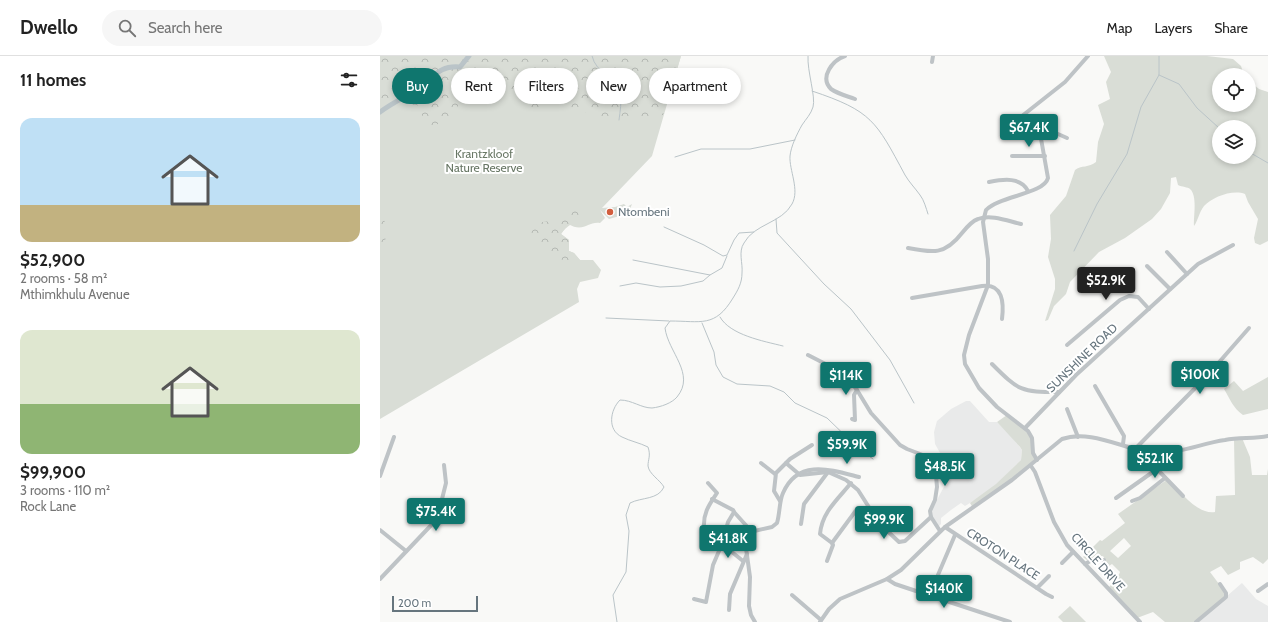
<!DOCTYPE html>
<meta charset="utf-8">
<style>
body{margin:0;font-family:Cabin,sans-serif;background:#f6f6f6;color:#222;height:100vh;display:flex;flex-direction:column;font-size:15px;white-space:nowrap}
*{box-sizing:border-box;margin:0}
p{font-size:13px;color:#767676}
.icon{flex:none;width:22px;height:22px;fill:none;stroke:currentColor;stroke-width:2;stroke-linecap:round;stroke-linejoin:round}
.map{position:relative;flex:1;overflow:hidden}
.panel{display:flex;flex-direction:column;background:#fff;width:380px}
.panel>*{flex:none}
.banner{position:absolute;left:12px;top:12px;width:380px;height:36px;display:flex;gap:8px}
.buttons{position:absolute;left:832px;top:12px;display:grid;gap:8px}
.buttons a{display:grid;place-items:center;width:44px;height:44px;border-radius:50%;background:#fff;box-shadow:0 2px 6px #0003;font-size:20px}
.scale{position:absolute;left:12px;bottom:10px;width:86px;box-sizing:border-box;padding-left:4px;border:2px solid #66757e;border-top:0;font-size:11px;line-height:14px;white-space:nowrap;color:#66757e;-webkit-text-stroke:3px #fff;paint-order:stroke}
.price{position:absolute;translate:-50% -34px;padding:0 9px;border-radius:4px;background:#0f766e;color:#fff;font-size:13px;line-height:26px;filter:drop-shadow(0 1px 2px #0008)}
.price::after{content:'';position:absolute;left:50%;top:24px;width:12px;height:9px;margin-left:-6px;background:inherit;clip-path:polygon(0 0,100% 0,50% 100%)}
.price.current{background:#222;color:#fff}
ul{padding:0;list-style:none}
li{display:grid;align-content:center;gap:8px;height:212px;padding:0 20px}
li span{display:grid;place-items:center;height:124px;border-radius:12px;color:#555}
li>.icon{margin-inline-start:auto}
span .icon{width:72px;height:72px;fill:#fffc;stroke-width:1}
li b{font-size:17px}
h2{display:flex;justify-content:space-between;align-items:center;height:48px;padding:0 20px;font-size:17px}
.chip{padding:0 14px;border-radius:18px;background:#fff;box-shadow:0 2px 6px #0003;font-size:14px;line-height:36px}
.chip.current{background:#0f766e;color:#fff}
header{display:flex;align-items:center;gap:24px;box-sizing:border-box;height:56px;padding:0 20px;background:#fff;border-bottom:1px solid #e0e0e0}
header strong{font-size:19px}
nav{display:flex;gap:22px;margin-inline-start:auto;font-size:14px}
.search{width:280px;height:36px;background:#f6f6f6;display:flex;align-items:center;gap:10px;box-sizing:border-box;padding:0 14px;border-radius:22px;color:#767676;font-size:15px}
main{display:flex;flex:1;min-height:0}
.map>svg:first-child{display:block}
.built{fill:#e9eaea}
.green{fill:#d9ddd6;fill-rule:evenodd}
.forest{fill:url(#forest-crowns)}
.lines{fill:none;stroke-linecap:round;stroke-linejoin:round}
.stream{stroke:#bac4c8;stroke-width:1}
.river{stroke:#bac4c8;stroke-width:5}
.minor{stroke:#bec3c6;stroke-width:4}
.poi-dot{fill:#d25d3d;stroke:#fff;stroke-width:1.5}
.labels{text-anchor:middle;stroke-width:4;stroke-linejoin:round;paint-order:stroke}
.park-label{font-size:12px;fill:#687765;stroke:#fff}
.poi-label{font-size:12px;fill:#66757e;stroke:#fff;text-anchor:start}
.street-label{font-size:12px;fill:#66757e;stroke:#fff}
</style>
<header>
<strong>Dwello</strong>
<div class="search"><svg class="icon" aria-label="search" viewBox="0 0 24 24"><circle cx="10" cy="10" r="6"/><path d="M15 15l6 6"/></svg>Search here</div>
<nav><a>Map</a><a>Layers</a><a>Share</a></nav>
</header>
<main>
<section class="panel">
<h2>11 homes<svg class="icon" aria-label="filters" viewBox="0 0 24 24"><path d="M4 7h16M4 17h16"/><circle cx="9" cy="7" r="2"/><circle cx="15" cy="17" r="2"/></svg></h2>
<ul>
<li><span style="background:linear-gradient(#bfe0f5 70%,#c2b280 0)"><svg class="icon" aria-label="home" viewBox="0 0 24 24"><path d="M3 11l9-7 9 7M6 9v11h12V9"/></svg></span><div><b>$52,900</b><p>2 rooms · 58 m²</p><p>Mthimkhulu Avenue</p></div></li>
<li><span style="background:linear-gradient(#dfe7d0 60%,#8fb573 0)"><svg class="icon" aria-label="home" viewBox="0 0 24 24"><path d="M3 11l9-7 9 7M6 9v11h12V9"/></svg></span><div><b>$99,900</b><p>3 rooms · 110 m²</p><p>Rock Lane</p></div></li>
</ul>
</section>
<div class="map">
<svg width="888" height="566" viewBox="0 0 888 566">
<defs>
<pattern id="forest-crowns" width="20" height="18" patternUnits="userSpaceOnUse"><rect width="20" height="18" fill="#d9ddd6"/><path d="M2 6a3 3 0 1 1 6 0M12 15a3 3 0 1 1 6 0" fill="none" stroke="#b4b8b3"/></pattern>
</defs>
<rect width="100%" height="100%" fill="#f9f9f7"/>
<!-- built -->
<g class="built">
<path d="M 586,345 L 590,345 L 609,366 L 617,366 L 631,380 L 642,394 L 641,404 L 617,428 L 600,441 L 585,450 L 581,447 L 571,454 L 561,462 L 561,468 L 558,471 L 550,457 L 567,425 L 564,404 L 555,388 L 554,376 L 557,365 L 571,353 Z"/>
<path d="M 862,527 L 876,543 L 888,550 L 888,566 L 817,566 Z"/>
</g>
<!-- green -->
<g class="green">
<path d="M 0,0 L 301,0 L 272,100 L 222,152 L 235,151 L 244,148 L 247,151 L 252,148 L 250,153 L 252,157 L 249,157 L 247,153 L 243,159 L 229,163 L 220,154 L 225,162 L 220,167 C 208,165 204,177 188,168 L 181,178 L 189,184 L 189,195 L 194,197 L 200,204 L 213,204 L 221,214 L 218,222 L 200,226 L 197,233 L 199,246 L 0,363 Z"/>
<path d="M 724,0 L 827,0 L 853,3 L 861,10 L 864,19 L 839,19 L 839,49 L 869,49 L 869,25 L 879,33 L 888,36 L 888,185 L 880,189 L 875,187 L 874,182 L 878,163 L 868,146 L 865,138 C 853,133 832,141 824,150 C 819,156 818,165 814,170 C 813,162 818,140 810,133 C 808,131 802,131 798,129 L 796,121 L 791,122 L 790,137 L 781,153 L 772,163 L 745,182 L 719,196 L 690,226 L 686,238 L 674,250 L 668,264 L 665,265 L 675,233 L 675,223 L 668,201 L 671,183 L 670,159 L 686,140 L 695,114 C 701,109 709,112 716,106 L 718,86 L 724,68 L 718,49 L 730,43 L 726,26 L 731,16 ZM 839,71 L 869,71 L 869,101 L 839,101 Z"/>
<path d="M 888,321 L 888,353 L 863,359 C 853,352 850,343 844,333 L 854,325 L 863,335 Z"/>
<path d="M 627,359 L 650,378 L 654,398 L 658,404 L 593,452 L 590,447 L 616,428 L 641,404 L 642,394 L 640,391 L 617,366 Z"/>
<path d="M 862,382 L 870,401 L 872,419 L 887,419 L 888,413 L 888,503 L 883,508 L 873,501 L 860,506 L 860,513 L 848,519 L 841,510 L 830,516 L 848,540 L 817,566 L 785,566 L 773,556 L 757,562 L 728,532 L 737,523 L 740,516 L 732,508 L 729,510 L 723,500 L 711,502 L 707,504 L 703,501 L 720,484 L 722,485 L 745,467 L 738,458 L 788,423 C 800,435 817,459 835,456 L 836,440 L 855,439 L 854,383 ZM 744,482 L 751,490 L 738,502 L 730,495 Z"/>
<path d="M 690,550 L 706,566 L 683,566 L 678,561 Z"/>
</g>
<!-- forest -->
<g class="forest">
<path d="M 0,0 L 301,0 L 283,59 L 230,65 L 174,45 L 161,56 L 148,56 C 138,49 116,26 106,25 C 85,21 82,47 73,59 C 67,67 54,69 45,71 L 42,60 L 42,50 L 15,46 L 0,56 Z"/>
<path d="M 198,154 L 199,160 C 194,168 187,169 181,178 L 189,184 L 189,195 L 194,197 L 200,204 C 188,208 155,199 157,184 L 151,185 L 151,177 L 156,167 L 170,165 L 186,156 Z"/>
<path d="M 0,158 L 9,172 L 3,191 L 0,193 Z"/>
</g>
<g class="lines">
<!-- stream -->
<g class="stream">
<path d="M 212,0 C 216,18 236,20 240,36 C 242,45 240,56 239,64"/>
<path d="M 779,19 L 799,28 L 817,52 L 839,72"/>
<path d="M 432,35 C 492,55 496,65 525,119 C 529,126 535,132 540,139 C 544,144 546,152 548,158"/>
<path d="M 869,96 L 888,107"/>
<path d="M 295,101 L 321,93 L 370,93 L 415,84"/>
<path d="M 396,163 L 397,177 L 444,228 L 471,253 L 510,304 L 534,347"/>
<path d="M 284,171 L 324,189 L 343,200 L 347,199 L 354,184 L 359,177 L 374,176"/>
<path d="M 694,195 L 717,148 L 747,98 L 761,51 L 779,19 L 779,0"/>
<path d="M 253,204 L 330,219 L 342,212 L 347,200"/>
<path d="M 240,230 L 256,227 L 280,231 L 301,230 L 323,225 L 330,219"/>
<path d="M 340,261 C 350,279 383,285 403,290"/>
<path d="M 226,262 L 289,265"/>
<path d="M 322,267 L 334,296 L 336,309 L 343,321 L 357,328 L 390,330 L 404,336 L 415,347 L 447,362 L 477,391 L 493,403"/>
<path d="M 237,566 L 233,539 L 246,516 L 249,475 L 246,459 L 250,447 C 262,441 278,444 284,431 C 280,424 269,418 268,410 C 268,403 271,400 268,391 C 260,387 250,385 242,381 C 227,374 230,354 240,344 C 252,344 261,352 272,352 C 281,351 292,347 297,341 C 316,318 288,296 285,272 L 290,265 C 321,265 335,272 353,242 C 358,234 362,227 362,217 C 363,207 358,196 364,187 C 374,168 402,167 412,148 C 420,134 409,114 410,100 C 411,90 417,78 422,69 C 426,63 431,58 433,51 C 436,41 427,15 428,0"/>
</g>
<!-- river -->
<path class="river" d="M 0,56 C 12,47 25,41 38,33 C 54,23 57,9 80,11 L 89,0"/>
<!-- minor -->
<g class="minor">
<path d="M 465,0 C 453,4 439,21 451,33 C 458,38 467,40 475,43"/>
<path d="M 552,6 L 553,0"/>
<path d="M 660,77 L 669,74 L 687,82"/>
<path d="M 632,100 L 665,100"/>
<path d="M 609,126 C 624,123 641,121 648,135"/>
<path d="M 528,192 C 553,197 565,199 582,177 C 586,172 592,165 598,163 C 611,158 628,165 641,168"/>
<path d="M 767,210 L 790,233"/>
<path d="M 807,218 L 818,208 L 853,189"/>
<path d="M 532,242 L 602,230 C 623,227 624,247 622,263"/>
<path d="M 687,289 L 740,244 L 749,240 L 758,241 L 769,253"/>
<path d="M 428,299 L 465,318 L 477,334 L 491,357 L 520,389 L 527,393 L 548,401 L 555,407 L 557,431 L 555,444 L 550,455 L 551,461"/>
<path d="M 612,308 C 639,335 641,336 679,336"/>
<path d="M 715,330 L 744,380 L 743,388"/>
<path d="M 687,353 L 698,381"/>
<path d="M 472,363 L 475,364 L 474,339 L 477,334"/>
<path d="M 645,372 L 696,319 L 807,218 L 787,196"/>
<path d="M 756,392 L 827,320 L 869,272"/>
<path d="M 765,395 L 777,413 L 803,440"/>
<path d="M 657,404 L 653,397 L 652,382 L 648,375 L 617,351 L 599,332 L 585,308 L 584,299 L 589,279 L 608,229 L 608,203 L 603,166 L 606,154 C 619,140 664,138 668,122 L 660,77 L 656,72 L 642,64 L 642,60 L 685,26 L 708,0"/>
<path d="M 381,407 L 395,418"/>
<path d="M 406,407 L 420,419 L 448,416 L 466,424 L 478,434 L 499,467 L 519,486 L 525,485 L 551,461 L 560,475"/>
<path d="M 651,410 L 655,416 L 674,466 L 687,489 L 760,566"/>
<path d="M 0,420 L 14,381"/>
<path d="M 736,442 L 777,413"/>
<path d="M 400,445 L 394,435 L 396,417 L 410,403 L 432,389"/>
<path d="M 752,445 L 760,442 L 785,422"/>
<path d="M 354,456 L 372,476"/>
<path d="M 421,468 L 424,448 L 448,416"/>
<path d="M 565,471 L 666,538 L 672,541"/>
<path d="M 324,472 C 323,457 329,449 337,437 L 328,427"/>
<path d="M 0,474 L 26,495"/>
<path d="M 452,487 L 477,453 L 488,453"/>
<path d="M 342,488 L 363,505"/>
<path d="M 447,505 L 453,489 L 452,487 L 440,478 C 442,456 458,443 471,427"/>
<path d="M 682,507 L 693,496"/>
<path d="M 705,508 L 712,504 L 724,504"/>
<path d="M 0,523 L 57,463 L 66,427 L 64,409"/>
<path d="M 507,523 L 515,528 L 539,536 L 630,566"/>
<path d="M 657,532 L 669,520"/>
<path d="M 878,535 L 888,528"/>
<path d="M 412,539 L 441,564"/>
<path d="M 549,540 L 575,479"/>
<path d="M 314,543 L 326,546 L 333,509 L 342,488 L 348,466 L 354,456 L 353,454 L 332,443"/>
<path d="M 349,554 L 350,538 L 367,498"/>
<path d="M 375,566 L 371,559 L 369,550 L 370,521 L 365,485 L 370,476 L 392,471 L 397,467 C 400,457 399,446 403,437 C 418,402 452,414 479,421"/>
<path d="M 440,566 L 449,553 L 460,543 L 507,523 L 521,514 L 565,471 L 632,424 L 682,383 C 713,372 750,397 779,397 C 801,397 823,387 845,384 C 859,381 874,383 888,380"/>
<path d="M 816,566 L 846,541 L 846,537 L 840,528"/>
</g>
</g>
<!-- markers -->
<circle class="poi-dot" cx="230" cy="156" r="4"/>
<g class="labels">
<!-- park labels -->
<g class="park-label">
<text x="104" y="102">Krantzkloof<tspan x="104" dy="14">Nature Reserve</tspan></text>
</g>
<!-- poi labels -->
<g class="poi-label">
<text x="238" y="160">Ntombeni</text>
</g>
<!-- street labels -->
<g class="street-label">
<text transform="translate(702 302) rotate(-44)" y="4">SUNSHINE ROAD</text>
<text transform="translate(623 498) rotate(33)" y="4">CROTON PLACE</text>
<text transform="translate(718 506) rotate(48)" y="4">CIRCLE DRIVE</text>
</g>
</g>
</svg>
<div class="buttons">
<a><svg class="icon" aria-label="locate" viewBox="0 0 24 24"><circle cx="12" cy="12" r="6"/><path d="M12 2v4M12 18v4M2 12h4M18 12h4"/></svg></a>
<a><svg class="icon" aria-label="layers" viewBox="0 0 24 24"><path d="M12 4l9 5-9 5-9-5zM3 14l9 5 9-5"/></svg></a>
</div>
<div class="scale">200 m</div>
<b class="price" style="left:649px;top:92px">$67.4K</b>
<b class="price current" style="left:726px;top:245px">$52.9K</b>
<b class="price" style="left:820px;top:339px">$100K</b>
<b class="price" style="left:466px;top:340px">$114K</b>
<b class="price" style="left:467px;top:409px">$59.9K</b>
<b class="price" style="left:775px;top:423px">$52.1K</b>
<b class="price" style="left:565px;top:431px">$48.5K</b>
<b class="price" style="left:56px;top:476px">$75.4K</b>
<b class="price" style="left:504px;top:484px">$99.9K</b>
<b class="price" style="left:348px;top:503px">$41.8K</b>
<b class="price" style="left:564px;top:553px">$140K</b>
<div class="banner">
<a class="chip current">Buy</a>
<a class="chip">Rent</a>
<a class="chip">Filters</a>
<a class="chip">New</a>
<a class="chip">Apartment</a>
</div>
</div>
</main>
